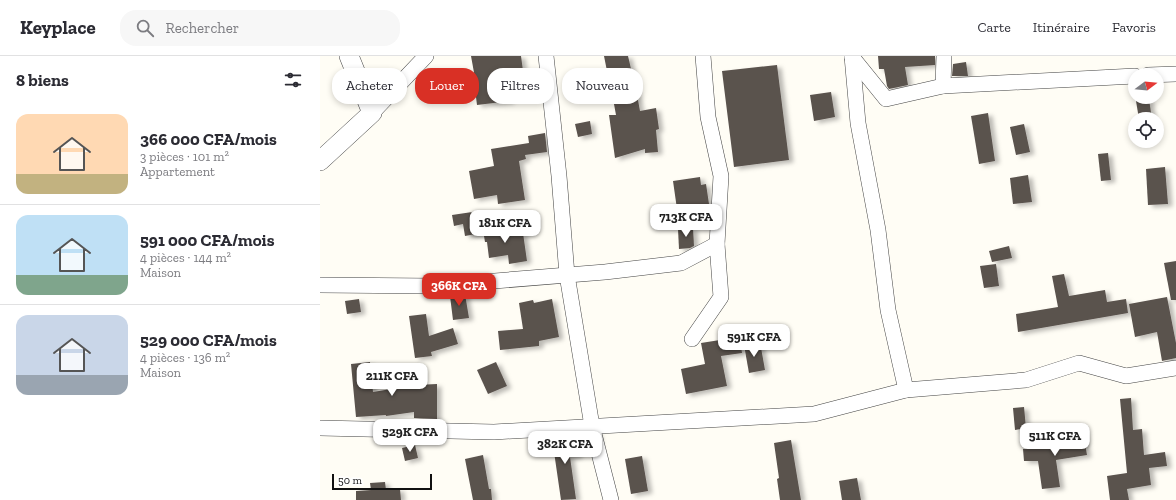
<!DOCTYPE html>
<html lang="fr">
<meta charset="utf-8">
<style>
body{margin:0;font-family:"Zilla Slab",serif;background:#f7f7f7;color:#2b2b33;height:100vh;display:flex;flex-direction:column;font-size:15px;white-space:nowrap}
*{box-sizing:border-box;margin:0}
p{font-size:13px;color:#7c7c81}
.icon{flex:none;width:22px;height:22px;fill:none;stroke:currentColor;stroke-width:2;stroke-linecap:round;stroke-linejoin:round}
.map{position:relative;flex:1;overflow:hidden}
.details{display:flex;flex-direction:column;background:#fff;width:320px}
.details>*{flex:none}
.top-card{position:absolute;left:12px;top:12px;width:380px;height:36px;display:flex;gap:8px}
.needle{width:26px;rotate:74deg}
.tools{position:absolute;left:808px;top:12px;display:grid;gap:8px}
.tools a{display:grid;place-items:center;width:36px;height:36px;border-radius:50%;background:#fff;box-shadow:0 2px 6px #0003;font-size:20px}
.scale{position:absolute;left:12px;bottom:10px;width:100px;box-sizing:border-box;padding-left:4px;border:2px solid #111;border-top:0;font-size:11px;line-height:14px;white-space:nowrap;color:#111;-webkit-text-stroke:3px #fff;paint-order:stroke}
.price{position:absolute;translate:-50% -34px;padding:0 9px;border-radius:8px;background:#fff;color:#222;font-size:13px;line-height:26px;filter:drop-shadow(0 1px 2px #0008)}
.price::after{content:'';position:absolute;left:50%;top:24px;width:12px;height:9px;margin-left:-6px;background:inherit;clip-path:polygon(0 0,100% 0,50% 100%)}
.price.on{background:#d93025;color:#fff}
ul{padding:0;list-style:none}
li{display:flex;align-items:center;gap:12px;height:100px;padding:0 16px}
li+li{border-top:1px solid #e1e1e2}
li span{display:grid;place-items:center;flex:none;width:112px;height:80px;border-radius:12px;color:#555}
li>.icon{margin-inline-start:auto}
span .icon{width:48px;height:48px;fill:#fffc;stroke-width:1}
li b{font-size:17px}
h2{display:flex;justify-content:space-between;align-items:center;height:48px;padding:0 16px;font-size:17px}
.pill{padding:0 14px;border-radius:16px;background:#fff;box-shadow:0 2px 6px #0003;font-size:14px;line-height:36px}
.pill.on{background:#d93025;color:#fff}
header{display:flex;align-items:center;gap:24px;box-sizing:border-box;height:56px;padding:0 20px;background:#fff;border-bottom:1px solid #e1e1e2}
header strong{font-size:19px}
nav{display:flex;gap:22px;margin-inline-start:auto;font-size:14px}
.search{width:280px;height:36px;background:#f7f7f7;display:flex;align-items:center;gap:10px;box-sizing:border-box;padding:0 14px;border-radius:16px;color:#7c7c81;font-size:15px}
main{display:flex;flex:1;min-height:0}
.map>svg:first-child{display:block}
.building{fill:#5a524d;filter:url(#shadow)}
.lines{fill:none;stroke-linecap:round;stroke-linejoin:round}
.minor-casing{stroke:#444;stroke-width:16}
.tertiary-casing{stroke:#444;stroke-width:20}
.minor{stroke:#fff;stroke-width:15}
.tertiary{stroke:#fff;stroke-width:19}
</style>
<header>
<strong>Keyplace</strong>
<div class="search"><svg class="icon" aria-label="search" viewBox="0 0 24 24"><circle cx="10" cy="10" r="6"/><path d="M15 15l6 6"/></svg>Rechercher</div>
<nav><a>Carte</a><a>Itinéraire</a><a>Favoris</a></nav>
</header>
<main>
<section class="details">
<h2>8 biens<svg class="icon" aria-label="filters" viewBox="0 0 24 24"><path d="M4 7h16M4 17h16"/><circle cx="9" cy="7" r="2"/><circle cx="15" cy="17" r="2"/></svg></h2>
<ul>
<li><span style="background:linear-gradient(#ffd9b3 75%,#c2b280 0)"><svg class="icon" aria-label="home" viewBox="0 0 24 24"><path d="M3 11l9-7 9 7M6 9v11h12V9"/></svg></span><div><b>366 000 CFA/mois</b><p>3 pièces · 101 m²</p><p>Appartement</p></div></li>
<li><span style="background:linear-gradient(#bfe0f5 75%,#7fa58c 0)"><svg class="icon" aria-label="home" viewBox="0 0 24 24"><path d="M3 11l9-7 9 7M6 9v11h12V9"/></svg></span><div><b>591 000 CFA/mois</b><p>4 pièces · 144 m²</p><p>Maison</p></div></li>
<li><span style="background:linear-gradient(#c9d6e8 75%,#9aa5b1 0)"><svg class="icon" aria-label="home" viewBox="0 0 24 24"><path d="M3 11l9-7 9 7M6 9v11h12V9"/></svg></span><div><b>529 000 CFA/mois</b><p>4 pièces · 136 m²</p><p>Maison</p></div></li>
</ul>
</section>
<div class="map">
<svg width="856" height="444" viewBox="0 0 856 444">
<defs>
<filter id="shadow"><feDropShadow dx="4.5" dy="2.5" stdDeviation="2" flood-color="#0004"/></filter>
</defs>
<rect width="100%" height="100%" fill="#fffdf5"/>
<!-- building -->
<g class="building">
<path d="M 151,0 L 201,0 L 204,22 L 187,25 L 190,45 L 157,49 L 155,33 L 157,33 Z"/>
<path d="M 284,0 L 308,0 L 312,17 L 313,17 L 320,55 L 336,52 L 339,73 L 336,74 L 338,96 L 325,97 L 325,93 L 295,102 L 289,59 L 296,59 L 288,15 L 287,15 Z"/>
<path d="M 558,0 L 615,0 L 615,9 L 585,11 L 588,29 L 569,33 L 567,30 L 564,13 L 559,13 Z"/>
<path d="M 646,6 L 648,20 L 632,20 L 633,8 Z"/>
<path d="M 457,9 L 469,104 L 414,111 L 402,15 Z"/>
<path d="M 511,36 L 515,61 L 494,65 L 490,39 Z"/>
<path d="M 829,43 L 832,63 L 819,63 L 816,45 Z"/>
<path d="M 668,57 L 675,105 L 659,108 L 651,60 Z"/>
<path d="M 270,65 L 272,78 L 258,81 L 255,68 Z"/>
<path d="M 704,68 L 710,96 L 696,99 L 690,71 Z"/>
<path d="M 225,77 L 227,96 L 205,99 L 206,103 L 199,105 L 205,144 L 178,148 L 177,139 L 154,143 L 149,115 L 174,110 L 171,93 L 209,87 L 208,80 Z"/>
<path d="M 788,97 L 791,124 L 781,125 L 778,98 Z"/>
<path d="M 845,111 L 848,148 L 828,149 L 826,113 Z"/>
<path d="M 708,119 L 712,146 L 693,148 L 690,122 Z"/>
<path d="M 380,121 L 381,129 L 386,128 L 389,148 L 357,153 L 353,125 Z"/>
<path d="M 159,155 L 161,177 L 145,180 L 143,168 L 134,170 L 132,159 Z"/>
<path d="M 175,166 L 178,180 L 203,177 L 207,205 L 189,208 L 188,199 L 169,202 L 167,186 L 165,186 L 162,168 Z"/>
<path d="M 373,172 L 374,190 L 370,192 L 359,193 L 358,173 Z"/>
<path d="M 689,190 L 692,202 L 672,206 L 669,195 Z"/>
<path d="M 856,205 L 856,244 L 851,244 L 844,207 Z"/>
<path d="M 676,208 L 679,230 L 664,232 L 660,210 Z"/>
<path d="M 744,218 L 749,240 L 785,234 L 787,246 L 806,243 L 808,257 L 698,276 L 696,258 L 738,251 L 732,220 Z"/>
<path d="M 145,238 L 149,262 L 133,264 L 130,240 Z"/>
<path d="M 847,241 L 856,287 L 856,302 L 842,305 L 837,276 L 815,281 L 809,248 Z"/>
<path d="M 39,243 L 41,256 L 27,258 L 25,245 Z"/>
<path d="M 232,243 L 239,281 L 219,285 L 219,290 L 180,294 L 178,275 L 203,273 L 199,247 L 213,244 L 214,247 Z"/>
<path d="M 106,258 L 109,280 L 133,272 L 138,288 L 111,296 L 112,300 L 95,302 L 89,260 Z"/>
<path d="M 419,277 L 422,297 L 401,300 L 407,330 L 366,338 L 361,313 L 385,308 L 381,287 L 400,284 L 399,281 Z"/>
<path d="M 440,286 L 445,314 L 429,317 L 424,289 Z"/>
<path d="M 50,306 L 53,336 L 77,332 L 76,330 L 117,328 L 117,363 L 94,362 L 94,356 L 66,360 L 66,359 L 36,361 L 31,308 Z"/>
<path d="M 176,306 L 187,330 L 168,338 L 157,314 Z"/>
<path d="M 811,342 L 813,374 L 822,373 L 824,399 L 845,396 L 847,410 L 829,412 L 831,429 L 807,433 L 809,444 L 790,444 L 787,420 L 807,417 L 800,343 Z"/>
<path d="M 704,351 L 706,372 L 695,374 L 693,352 Z"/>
<path d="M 763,376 L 767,399 L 736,404 L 740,431 L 722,433 L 718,405 L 704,405 L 703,393 L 726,392 L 726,387 L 748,384 L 747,379 Z"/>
<path d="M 255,380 L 258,400 L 250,401 L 256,443 L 241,444 L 232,382 Z"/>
<path d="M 471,384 L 481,444 L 460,444 L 457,423 L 459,422 L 454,387 Z"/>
<path d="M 95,389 L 98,402 L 85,405 L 82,392 Z"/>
<path d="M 163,399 L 169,433 L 171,433 L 172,444 L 153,444 L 145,403 Z"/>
<path d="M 322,400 L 328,435 L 311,438 L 305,403 Z"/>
<path d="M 537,422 L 541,444 L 522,444 L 519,425 Z"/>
<path d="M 65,426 L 66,434 L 80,433 L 81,444 L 36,444 L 36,435 L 51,434 L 50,427 Z"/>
</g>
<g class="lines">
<!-- minor casing -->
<g class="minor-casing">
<g id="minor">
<path d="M 226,0 L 239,120 L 247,219 L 272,370 L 291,444"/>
<path d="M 532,0 L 538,67 L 558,174 L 568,254 L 586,334"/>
<path d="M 532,1 L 566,43 L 623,30 L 815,20"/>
<path d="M 828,19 L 856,18"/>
<path d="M 623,30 L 624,0"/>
<path d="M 52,57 L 106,0"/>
<path d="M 0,229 L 112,230 L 285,216 L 361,207 L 397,188"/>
<path d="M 372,283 L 401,241 L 397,188 L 401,120 L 388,61 L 383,0"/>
<path d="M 0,372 L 174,376 L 494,358 L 586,334 L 706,324 L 759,307 L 806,320 L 856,312"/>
</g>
</g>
<!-- tertiary casing -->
<g class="tertiary-casing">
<path id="tertiary" d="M 0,105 L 52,57 L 29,0"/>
</g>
<!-- minor -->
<use href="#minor" class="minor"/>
<!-- tertiary -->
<use href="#tertiary" class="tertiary"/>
</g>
</svg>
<div class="tools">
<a><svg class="needle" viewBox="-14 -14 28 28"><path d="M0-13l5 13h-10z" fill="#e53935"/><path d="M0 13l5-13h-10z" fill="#7c7c81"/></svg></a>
<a><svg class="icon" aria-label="locate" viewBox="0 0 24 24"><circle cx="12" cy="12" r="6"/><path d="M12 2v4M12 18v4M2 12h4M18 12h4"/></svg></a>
</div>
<div class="scale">50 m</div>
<b class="price" style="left:366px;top:182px">713K CFA</b>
<b class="price" style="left:185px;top:188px">181K CFA</b>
<b class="price on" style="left:139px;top:251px">366K CFA</b>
<b class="price" style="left:434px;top:302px">591K CFA</b>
<b class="price" style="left:72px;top:341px">211K CFA</b>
<b class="price" style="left:90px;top:397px">529K CFA</b>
<b class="price" style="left:735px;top:401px">511K CFA</b>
<b class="price" style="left:245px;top:409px">382K CFA</b>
<div class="top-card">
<a class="pill">Acheter</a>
<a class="pill on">Louer</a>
<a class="pill">Filtres</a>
<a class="pill">Nouveau</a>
</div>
</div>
</main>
